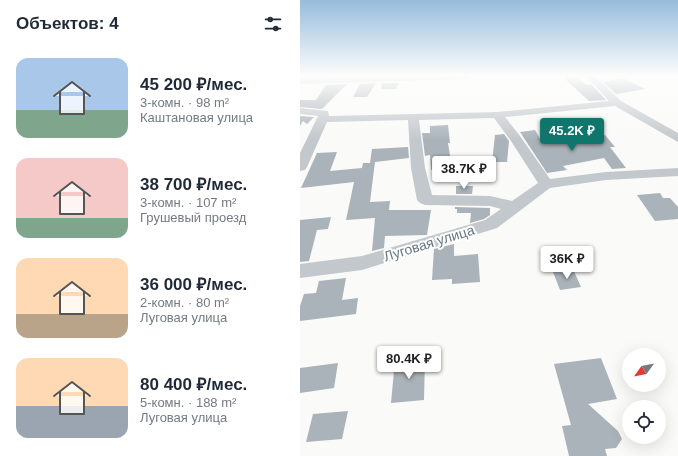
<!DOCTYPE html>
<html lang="ru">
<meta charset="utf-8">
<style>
body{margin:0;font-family:Arial,sans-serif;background:#f2f2f3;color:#1f2937;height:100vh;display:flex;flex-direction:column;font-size:15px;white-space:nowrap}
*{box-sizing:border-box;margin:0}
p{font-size:13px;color:#747a83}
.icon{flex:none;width:22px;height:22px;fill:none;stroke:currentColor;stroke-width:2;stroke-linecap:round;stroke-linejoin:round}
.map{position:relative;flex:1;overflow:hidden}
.sheet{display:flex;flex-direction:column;background:#fff;width:300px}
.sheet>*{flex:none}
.needle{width:26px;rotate:237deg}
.buttons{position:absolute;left:322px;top:348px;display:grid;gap:8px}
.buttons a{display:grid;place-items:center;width:44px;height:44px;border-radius:50%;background:#fff;box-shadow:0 4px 16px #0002;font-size:20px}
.price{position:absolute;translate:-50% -34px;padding:0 9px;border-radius:4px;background:#fff;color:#222;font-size:13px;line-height:26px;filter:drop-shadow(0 1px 2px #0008)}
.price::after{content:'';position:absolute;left:50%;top:24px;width:12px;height:9px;margin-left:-6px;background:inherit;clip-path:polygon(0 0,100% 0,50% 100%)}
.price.active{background:#0f766e;color:#fff}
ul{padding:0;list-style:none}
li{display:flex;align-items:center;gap:12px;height:100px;padding:0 16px}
li span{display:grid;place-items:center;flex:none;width:112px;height:80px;border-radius:12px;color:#555}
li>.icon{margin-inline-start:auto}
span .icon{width:48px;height:48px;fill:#fffc;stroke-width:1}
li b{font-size:17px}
h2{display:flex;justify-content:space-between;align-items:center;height:48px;padding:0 16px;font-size:17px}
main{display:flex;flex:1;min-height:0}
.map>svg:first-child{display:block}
.building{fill:#aab3b9}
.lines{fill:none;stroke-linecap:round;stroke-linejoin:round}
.minor{fill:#c3c8cc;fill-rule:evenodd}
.labels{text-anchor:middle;stroke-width:4;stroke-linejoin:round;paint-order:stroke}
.street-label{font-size:14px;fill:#657683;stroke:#fff}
</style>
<main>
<section class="sheet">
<h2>Объектов: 4<svg class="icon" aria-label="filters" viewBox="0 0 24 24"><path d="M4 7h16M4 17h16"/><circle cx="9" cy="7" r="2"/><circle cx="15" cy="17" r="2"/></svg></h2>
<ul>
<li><span style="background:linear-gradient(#a9c7e8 65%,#7fa58c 0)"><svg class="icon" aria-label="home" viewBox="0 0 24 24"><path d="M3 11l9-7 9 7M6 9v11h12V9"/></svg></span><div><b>45 200 ₽/мес.</b><p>3-комн. · 98 m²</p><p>Каштановая улица</p></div></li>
<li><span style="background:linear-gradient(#f6c9c9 75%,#7fa58c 0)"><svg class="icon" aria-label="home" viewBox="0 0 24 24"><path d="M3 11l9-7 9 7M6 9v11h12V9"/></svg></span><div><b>38 700 ₽/мес.</b><p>3-комн. · 107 m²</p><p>Грушевый проезд</p></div></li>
<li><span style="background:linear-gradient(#ffd9b3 70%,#b9a48a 0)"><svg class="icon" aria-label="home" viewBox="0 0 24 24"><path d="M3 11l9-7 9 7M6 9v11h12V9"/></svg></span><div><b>36 000 ₽/мес.</b><p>2-комн. · 80 m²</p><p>Луговая улица</p></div></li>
<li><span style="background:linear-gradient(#ffd9b3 60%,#9aa5b1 0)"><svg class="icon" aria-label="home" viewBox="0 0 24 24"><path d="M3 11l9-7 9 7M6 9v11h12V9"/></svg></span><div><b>80 400 ₽/мес.</b><p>5-комн. · 188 m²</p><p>Луговая улица</p></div></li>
</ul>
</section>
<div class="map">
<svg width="378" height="456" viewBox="0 0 378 456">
<rect width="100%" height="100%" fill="#fafaf8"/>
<!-- building -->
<g class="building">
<path d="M 267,76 L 274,76 L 287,85 L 291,84 L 306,100 L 289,101 L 265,79 Z"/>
<path d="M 323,78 L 345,89 L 316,94 L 303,82 Z"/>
<path d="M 76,83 L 67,97 L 53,97 L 60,84 Z"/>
<path d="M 82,83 L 99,83 L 96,89 L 81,89 Z"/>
<path d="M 47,84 L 22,109 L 0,107 L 0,100 L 16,100 L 26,85 Z"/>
<path d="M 0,116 L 14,117 L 7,124 L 3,121 L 0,126 Z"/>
<path d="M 148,125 L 150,143 L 148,143 L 152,168 L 131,170 L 130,155 L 125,156 L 122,133 L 130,133 L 130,126 Z"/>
<path d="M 235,130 L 243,144 L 292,137 L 298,133 L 300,136 L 305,135 L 315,147 L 310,147 L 326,168 L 312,169 L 304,158 L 263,166 L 267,170 L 247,173 L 220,132 Z"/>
<path d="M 204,134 L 209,141 L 207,162 L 192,162 L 195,135 Z"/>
<path d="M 108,147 L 109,158 L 75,162 L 70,202 L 90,201 L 89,210 L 131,210 L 127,235 L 85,236 L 84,248 L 72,251 L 75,218 L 46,220 L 54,182 L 1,188 L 17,153 L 37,152 L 30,171 L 62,168 L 63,163 L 70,163 L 72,149 Z"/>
<path d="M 156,186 L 173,186 L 172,194 L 156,194 Z"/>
<path d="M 360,193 L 363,198 L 370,198 L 378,207 L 378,219 L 355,221 L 337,195 Z"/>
<path d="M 155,207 L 190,208 L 190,215 L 184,219 L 170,223 L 171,213 L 157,213 L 157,209 L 155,209 Z"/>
<path d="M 31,217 L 28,229 L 17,230 L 9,261 L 0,262 L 0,220 Z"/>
<path d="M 154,244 L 154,256 L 178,254 L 180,282 L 152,284 L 152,279 L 132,280 L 134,249 Z"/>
<path d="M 273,269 L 281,287 L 260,290 L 253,272 Z"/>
<path d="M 46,278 L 42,300 L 58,298 L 56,314 L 0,321 L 0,306 L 4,294 L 16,293 L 19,281 Z"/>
<path d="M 125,357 L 124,400 L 91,403 L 95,360 Z"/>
<path d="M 301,358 L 317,399 L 288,404 L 318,431 L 322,439 L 316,448 L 305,449 L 307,456 L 269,456 L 262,426 L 271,425 L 254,364 Z"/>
<path d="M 38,363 L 34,388 L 0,393 L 0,368 Z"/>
<path d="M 48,411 L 42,439 L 6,442 L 13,414 Z"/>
</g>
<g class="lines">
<!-- minor -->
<g class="minor">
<path d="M 71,76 L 171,76 L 167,79 L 0,84 L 0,78 Z"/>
<path d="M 286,76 L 295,76 L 321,101 L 378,133 L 378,142 L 315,106 L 205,117 L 220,136 L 250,179 L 306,172 L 378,168 L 378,176 L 306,180 L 250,188 L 197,228 L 62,270 L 0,278 L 0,264 L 62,256 L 185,220 L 201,209 L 190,206 L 125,205 L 120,203 L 117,200 L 111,168 L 108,120 L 27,122 L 7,167 L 5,170 L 0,171 L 0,153 L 18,116 L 0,114 L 0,108 L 28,111 L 29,116 L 197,112 L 309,101 ZM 194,118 L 211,141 L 238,183 L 212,201 L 190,196 L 132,195 L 125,168 L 119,120 Z"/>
</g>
</g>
<!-- sky -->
<linearGradient id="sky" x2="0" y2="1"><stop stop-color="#96bcdc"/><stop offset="0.54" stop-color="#fdfdfc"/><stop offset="1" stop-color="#fdfdfc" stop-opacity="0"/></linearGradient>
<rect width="378" height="140" fill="url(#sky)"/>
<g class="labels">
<!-- street labels -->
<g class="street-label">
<text transform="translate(129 243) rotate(-17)" y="5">Луговая улица</text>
</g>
</g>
</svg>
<div class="buttons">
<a><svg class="needle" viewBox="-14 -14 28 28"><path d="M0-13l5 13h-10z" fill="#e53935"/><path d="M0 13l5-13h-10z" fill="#747a83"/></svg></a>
<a><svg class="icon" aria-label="locate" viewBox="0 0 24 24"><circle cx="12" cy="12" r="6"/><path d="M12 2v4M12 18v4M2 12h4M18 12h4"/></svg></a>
</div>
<b class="price active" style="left:272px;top:152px">45.2K ₽</b>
<b class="price" style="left:164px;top:190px">38.7K ₽</b>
<b class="price" style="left:267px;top:280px">36K ₽</b>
<b class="price" style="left:109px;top:380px">80.4K ₽</b>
</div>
</main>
